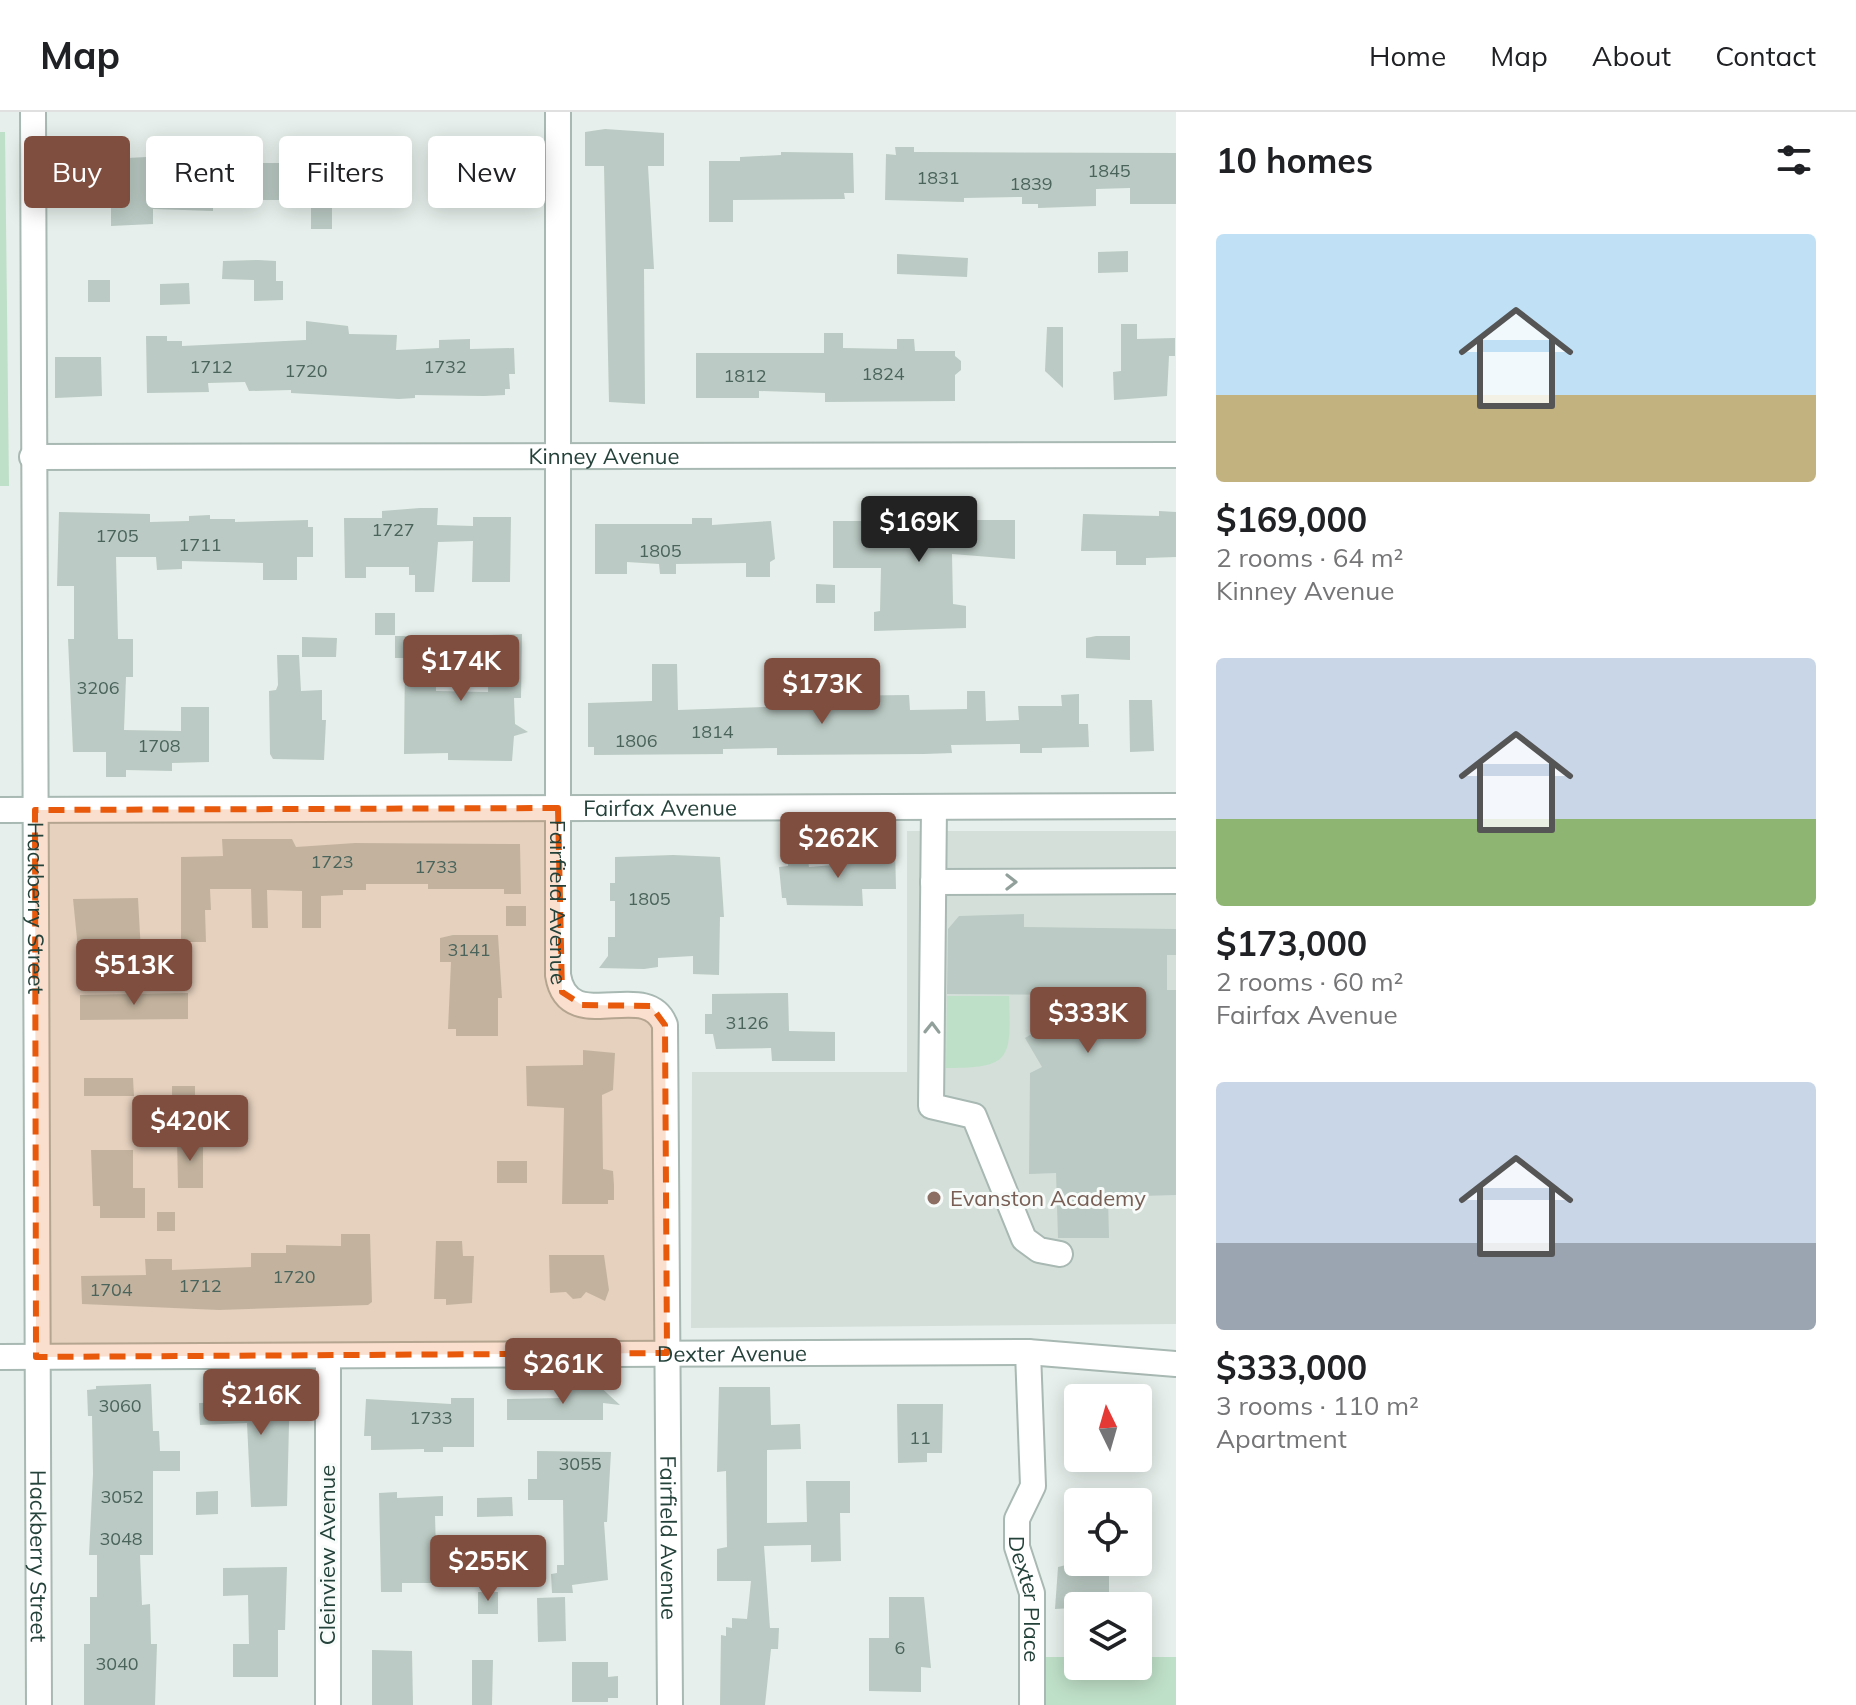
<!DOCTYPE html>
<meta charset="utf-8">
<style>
body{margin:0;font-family:Mulish,sans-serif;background:#f2f2f2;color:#202124;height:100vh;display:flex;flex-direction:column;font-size:30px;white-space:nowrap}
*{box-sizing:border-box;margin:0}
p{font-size:26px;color:#757577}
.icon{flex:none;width:44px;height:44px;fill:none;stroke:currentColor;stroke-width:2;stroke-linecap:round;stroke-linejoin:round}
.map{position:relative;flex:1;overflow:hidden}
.side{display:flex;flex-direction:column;background:#fff;width:680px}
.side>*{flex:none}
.hud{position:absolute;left:24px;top:24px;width:760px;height:72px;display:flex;gap:16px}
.needle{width:52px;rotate:355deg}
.buttons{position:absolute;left:1064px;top:1272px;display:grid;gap:16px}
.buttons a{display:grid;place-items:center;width:88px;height:88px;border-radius:8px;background:#fff;box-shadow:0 4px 20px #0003;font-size:40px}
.price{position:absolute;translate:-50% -68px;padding:0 18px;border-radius:8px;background:#7f4e3f;color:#fff;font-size:26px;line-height:52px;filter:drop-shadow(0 2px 4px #0008)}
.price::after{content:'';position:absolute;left:50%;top:48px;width:24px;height:18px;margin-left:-12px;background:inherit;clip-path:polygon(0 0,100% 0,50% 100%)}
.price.on{background:#222;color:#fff}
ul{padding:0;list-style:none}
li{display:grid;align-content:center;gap:16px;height:424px;padding:0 40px}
li span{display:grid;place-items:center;height:248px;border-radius:8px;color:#555}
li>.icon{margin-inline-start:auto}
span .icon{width:144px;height:144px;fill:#fffc;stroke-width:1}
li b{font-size:34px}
h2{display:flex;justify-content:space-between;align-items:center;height:96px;padding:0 40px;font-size:34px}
.chip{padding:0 28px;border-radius:8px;background:#fff;box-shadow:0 4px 20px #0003;font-size:28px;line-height:72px}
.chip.on{background:#7f4e3f;color:#fff}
header{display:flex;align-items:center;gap:48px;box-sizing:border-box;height:112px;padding:0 40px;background:#fff;border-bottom:2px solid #e0e0e0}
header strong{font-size:38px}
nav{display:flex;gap:44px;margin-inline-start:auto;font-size:28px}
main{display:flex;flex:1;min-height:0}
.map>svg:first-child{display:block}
.built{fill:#d4dfda}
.green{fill:#bfe0c8}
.building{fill:#bbcac4}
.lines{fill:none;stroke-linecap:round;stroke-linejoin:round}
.minor-casing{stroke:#a8b8b2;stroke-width:28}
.minor{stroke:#fff;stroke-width:24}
.oneway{stroke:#92a09c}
.marked{fill:#e8590c;fill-opacity:0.2;stroke:#e8590c;stroke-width:6;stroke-dasharray:16 10;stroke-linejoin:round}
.education-dot{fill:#8d6e63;stroke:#f7fbf9;stroke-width:3}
.labels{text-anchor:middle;stroke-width:6;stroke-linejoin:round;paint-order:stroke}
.number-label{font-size:18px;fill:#4a645c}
.street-label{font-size:22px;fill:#24423a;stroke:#f7fbf9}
.education-label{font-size:22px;fill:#785e54;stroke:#f7fbf9;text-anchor:start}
</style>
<header>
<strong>Map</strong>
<nav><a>Home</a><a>Map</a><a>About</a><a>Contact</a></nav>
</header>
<main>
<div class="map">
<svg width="1176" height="1593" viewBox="0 0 1176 1593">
<rect width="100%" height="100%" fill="#e6efeb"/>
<!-- built -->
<path class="built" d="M 907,719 L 1176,719 L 1176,1212 L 691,1216 L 692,960 L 907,960 Z"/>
<!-- green -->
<g class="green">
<path d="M 0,20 L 5,20 L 9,374 L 0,374 Z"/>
<path d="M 947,884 L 1009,884 C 1011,947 1012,956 946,956 Z"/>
<path d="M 1043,1545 L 1078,1545 L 1078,1554 L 1138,1554 L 1138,1545 L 1176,1545 L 1176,1593 L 1044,1593 Z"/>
</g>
<!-- building -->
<g class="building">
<path d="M 605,17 L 664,21 L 664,54 L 648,54 L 654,157 L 644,157 L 645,292 L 609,290 L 604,54 L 585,54 L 585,20 Z"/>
<path d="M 895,35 L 914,35 L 914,40 L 1176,41 L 1176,92 L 1130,92 L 1130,76 L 1096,77 L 1096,94 L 1038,96 L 1038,92 L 1022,92 L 1022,85 L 964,86 L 964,90 L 885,88 L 886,42 L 896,43 Z"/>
<path d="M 781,40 L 853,41 L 854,81 L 844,81 L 845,87 L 733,88 L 733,110 L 709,110 L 709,49 L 740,49 L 740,45 L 781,43 Z"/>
<path d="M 147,45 L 147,51 L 305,51 L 305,57 L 342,56 L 342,50 L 398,49 L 401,86 L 394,86 L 394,92 L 332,93 L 332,117 L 311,117 L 311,93 L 280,92 L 280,88 L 213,88 L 213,99 L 153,97 L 153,112 L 111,114 L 111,94 L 107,94 L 107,86 L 56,86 L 66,73 L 65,49 Z"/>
<path d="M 1128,139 L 1128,160 L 1098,161 L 1098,140 Z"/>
<path d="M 897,142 L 968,146 L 967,165 L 897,162 Z"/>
<path d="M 258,148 L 276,149 L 276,169 L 283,169 L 283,188 L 254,189 L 254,168 L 222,167 L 223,149 Z"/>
<rect x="88" y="168" width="22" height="22"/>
<path d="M 189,171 L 190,192 L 160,193 L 160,172 Z"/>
<path d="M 306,209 L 348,214 L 349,222 L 397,223 L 396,238 L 439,236 L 439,228 L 470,227 L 470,237 L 514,236 L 515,262 L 509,262 L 510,277 L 505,277 L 505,283 L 484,284 L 415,283 L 415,286 L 399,287 L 291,281 L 291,278 L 249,279 L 245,270 L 208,271 L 209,280 L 147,281 L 146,224 L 167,224 L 167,229 L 182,229 L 182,234 L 306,228 Z"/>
<path d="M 1121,212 L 1137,212 L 1137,227 L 1175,226 L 1175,244 L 1169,244 L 1167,284 L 1114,288 L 1113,260 L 1121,259 Z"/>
<path d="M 1047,215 L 1063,215 L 1063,276 L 1045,259 Z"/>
<path d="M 824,221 L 843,221 L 843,236 L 897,237 L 897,227 L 914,227 L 915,239 L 955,239 L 955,244 L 961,249 L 961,258 L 955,263 L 955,289 L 825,290 L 825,281 L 759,279 L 759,286 L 696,286 L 696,241 L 824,241 Z"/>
<path d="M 55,245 L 101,245 L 102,284 L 55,286 Z"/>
<path d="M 420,396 L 438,396 L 437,413 L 473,414 L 473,405 L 511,405 L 510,470 L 472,470 L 473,429 L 438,430 L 434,480 L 415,480 L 415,463 L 409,463 L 409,455 L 366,455 L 366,466 L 345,466 L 344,406 L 382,406 L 382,399 Z"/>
<path d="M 1159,399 L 1176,400 L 1176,445 L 1146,446 L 1146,453 L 1116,453 L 1116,439 L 1081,439 L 1083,402 L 1159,404 Z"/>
<path d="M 59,400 L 150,402 L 150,410 L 189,409 L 189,404 L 210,403 L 210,407 L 235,407 L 235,410 L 308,408 L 308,415 L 313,415 L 313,445 L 297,445 L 297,468 L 263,468 L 263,451 L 182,449 L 182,457 L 157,458 L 156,445 L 116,445 L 118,527 L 133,527 L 133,565 L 126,565 L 124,618 L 181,619 L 181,595 L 209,595 L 209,650 L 172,651 L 172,659 L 126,658 L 126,665 L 106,665 L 106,640 L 73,640 L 68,527 L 74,527 L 74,474 L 57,474 Z"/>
<path d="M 891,402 L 917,402 L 917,408 L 1015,408 L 1015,447 L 952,442 L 953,492 L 966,494 L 966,516 L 874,519 L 874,500 L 880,499 L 881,456 L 833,456 L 833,409 L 892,409 Z"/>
<path d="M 692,406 L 712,406 L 712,413 L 771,409 L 775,447 L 770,450 L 770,465 L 746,465 L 746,451 L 676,452 L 676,462 L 660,462 L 659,452 L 627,450 L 627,462 L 595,462 L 595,412 L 692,412 Z"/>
<path d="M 816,472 L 835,473 L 835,491 L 816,491 Z"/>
<rect x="375" y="501" width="20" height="22"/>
<path d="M 522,522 L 521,586 L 514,586 L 515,612 L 528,620 L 514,624 L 512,649 L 448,648 L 448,641 L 404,642 L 405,546 L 395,546 L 395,524 L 442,524 L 442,546 L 435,546 L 436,579 L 488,580 L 489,523 Z"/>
<path d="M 1096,524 L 1130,524 L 1130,548 L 1086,546 L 1086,526 Z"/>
<path d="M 302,525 L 337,526 L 336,545 L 302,545 Z"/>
<path d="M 277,543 L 299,543 L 301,579 L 322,578 L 322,608 L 326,608 L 324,648 L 273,647 L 270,642 L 269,579 L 276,578 L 278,573 Z"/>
<path d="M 652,552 L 677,552 L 678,598 L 819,593 L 818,584 L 909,583 L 910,598 L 967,597 L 967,579 L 985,579 L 986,609 L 1019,608 L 1018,594 L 1062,594 L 1061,583 L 1079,582 L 1079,612 L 1088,612 L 1089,635 L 1042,636 L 1042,641 L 1020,641 L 1020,632 L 951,633 L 952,641 L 924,642 L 777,643 L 777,636 L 723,637 L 723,642 L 594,643 L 594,635 L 588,635 L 588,591 L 652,589 Z"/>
<path d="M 1129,588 L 1152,588 L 1154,639 L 1130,640 Z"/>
<path d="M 222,727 L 292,727 L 296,735 L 355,731 L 520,732 L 521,782 L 504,782 L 504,777 L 428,777 L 428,772 L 366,772 L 366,778 L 343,778 L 343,783 L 321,784 L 321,816 L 302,816 L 302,779 L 267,778 L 268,816 L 252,816 L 251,777 L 210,777 L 211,798 L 205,798 L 206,830 L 181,830 L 181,745 L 223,744 Z"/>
<path d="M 871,734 L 895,734 L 896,777 L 862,777 L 863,794 L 787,793 L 786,786 L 782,786 L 779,755 L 788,754 L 788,749 L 808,748 L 809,755 L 871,750 Z"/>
<path d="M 673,743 L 720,745 L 724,805 L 720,805 L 719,863 L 693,862 L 693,844 L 658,846 L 658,855 L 644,857 L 599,856 L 608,844 L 608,825 L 615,825 L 615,789 L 610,789 L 610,771 L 615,771 L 615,745 Z"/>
<path d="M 138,786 L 141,840 L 135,840 L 136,846 L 79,847 L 73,787 Z"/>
<rect x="506" y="794" width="20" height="20"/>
<path d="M 1024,802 L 1024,815 L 1176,817 L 1176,843 L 1167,843 L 1167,878 L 1176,878 L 1176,1083 L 1108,1085 L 1109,1126 L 1058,1126 L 1056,1061 L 1029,1062 L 1030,961 L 1042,955 L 1025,926 L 1098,883 L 947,882 L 948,817 L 959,804 Z"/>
<path d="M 453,823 L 498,823 L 502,886 L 498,886 L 498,924 L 456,924 L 456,917 L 448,917 L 451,850 L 440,850 L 440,826 Z"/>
<path d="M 188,881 L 188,907 L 80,908 L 80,883 Z"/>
<path d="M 788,881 L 789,919 L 835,920 L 835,949 L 772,949 L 771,936 L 716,937 L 713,922 L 705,922 L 705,902 L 712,902 L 712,882 Z"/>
<path d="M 583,938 L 615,941 L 613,978 L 602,983 L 603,1057 L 613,1059 L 614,1073 L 614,1088 L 608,1088 L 608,1092 L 562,1092 L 564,996 L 527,994 L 526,954 L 583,953 Z"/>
<path d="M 84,966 L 133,966 L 134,984 L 84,984 Z"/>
<rect x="172" y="974" width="23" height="22"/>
<path d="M 177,1027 L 203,1027 L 203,1076 L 178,1076 Z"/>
<path d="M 91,1038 L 133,1038 L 133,1076 L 145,1076 L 145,1106 L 100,1106 L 100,1094 L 93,1094 Z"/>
<rect x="497" y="1049" width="30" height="22"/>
<rect x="157" y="1100" width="18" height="19"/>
<path d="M 341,1122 L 370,1122 L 372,1190 L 368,1193 L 219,1198 L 82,1192 L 81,1164 L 146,1163 L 145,1147 L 172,1147 L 172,1158 L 251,1155 L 251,1141 L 286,1141 L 286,1133 L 341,1134 Z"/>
<path d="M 436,1129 L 462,1129 L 463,1144 L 474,1144 L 472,1191 L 446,1193 L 446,1187 L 434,1187 Z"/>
<path d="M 549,1143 L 604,1143 L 609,1178 L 605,1189 L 586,1180 L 581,1186 L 573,1187 L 566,1180 L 550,1181 Z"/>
<path d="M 282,1268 L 282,1271 L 290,1271 L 287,1394 L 251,1395 L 247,1311 L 200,1313 L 199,1291 L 246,1290 L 245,1269 Z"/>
<path d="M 580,1271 L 596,1271 L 620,1293 L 603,1291 L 603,1308 L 507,1308 L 507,1287 L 562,1286 L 561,1278 L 580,1278 Z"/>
<path d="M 151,1272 L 153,1319 L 159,1319 L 160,1339 L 180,1339 L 180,1359 L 153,1359 L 153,1443 L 140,1443 L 142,1493 L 150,1492 L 151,1532 L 157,1532 L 155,1593 L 84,1593 L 84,1532 L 90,1532 L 90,1485 L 97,1485 L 97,1443 L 89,1443 L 93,1362 L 92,1304 L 88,1304 L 87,1278 L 96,1277 L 96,1274 Z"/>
<path d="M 719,1275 L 770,1275 L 771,1313 L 800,1312 L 801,1337 L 767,1338 L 767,1411 L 807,1410 L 806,1369 L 850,1369 L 850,1401 L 840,1401 L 841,1449 L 811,1450 L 811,1433 L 764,1434 L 770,1516 L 779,1516 L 778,1537 L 771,1537 L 765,1593 L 720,1593 L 721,1523 L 726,1524 L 726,1515 L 732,1516 L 732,1506 L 747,1507 L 751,1469 L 717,1469 L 717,1437 L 727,1435 L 726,1359 L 717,1360 Z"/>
<path d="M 451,1286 L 474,1286 L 474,1335 L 443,1335 L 443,1340 L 424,1340 L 424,1337 L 371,1338 L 371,1324 L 364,1324 L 366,1287 L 451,1292 Z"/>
<path d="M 897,1292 L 943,1292 L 942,1341 L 927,1341 L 927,1350 L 898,1351 Z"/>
<path d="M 537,1339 L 611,1340 L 607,1410 L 604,1410 L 608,1468 L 572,1473 L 573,1481 L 552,1481 L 551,1462 L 557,1461 L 557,1453 L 564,1453 L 563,1388 L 528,1388 L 528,1367 L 537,1367 Z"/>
<path d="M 218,1379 L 218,1402 L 196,1403 L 196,1380 Z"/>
<path d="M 397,1380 L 397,1386 L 443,1384 L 443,1404 L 435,1404 L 437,1471 L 402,1471 L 402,1480 L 381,1480 L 379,1381 Z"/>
<path d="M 512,1385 L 513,1404 L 477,1405 L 477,1386 Z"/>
<path d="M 1070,1452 L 1109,1452 L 1109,1494 L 1055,1497 L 1058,1455 Z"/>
<path d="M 287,1455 L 285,1518 L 278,1518 L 278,1565 L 233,1565 L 233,1532 L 249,1532 L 248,1483 L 223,1484 L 223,1456 Z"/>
<rect x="478" y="1480" width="20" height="22"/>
<path d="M 565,1485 L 566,1529 L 538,1530 L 537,1486 Z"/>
<path d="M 889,1485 L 924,1485 L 931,1556 L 921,1555 L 921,1580 L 869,1579 L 869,1526 L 889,1526 Z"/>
<path d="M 372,1538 L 412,1539 L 413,1593 L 372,1593 Z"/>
<path d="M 472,1548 L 493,1548 L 492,1593 L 472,1593 Z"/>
<path d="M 572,1550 L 608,1550 L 608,1565 L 618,1564 L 618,1586 L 608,1586 L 608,1590 L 572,1590 Z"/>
</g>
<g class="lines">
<!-- minor casing -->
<g class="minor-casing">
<g id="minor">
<path id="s1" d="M 33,0 L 39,1593"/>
<path id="s2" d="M 558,0 L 558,863 C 568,926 647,865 665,913 L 670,1593"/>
<path id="s3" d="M 32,345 L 1176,343"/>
<path d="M 934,695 L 931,994 L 974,1004 L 1024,1127 L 1039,1138 L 1060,1142"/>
<path id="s4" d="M 0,698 L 1176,694"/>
<path d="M 933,770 L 1176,769"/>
<path id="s5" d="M 1028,1240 L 1033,1374 L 1017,1407 L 1017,1435 L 1032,1481 L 1032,1593"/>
<path d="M 328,1244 L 328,1593"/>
<path id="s6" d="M 0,1245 L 1028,1240 L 1176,1252"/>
</g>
</g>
<!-- minor -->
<use href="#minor" class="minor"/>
</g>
<!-- one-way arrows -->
<defs><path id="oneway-chevron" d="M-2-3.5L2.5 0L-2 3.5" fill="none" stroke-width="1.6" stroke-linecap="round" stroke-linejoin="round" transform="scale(2)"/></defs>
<g class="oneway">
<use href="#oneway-chevron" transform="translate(1011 770)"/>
<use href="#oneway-chevron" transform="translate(932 916) rotate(-89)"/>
</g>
<!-- marked area -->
<path class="marked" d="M 558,696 L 562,880 L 582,893 L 651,894 L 665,913 L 667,1241 L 36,1245 L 35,698 Z"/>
<!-- markers -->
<circle class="education-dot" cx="934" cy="1086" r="8"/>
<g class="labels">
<!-- number labels -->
<g class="number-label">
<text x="1109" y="65">1845</text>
<text x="938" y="72">1831</text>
<text x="1031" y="78">1839</text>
<text x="211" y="261">1712</text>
<text x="445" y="261">1732</text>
<text x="306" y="265">1720</text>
<text x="883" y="268">1824</text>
<text x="745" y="270">1812</text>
<text x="393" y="424">1727</text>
<text x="117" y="430">1705</text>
<text x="200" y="439">1711</text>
<text x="660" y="445">1805</text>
<text x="98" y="582">3206</text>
<text x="712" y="626">1814</text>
<text x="636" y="635">1806</text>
<text x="159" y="640">1708</text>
<text x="332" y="756">1723</text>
<text x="436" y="761">1733</text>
<text x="649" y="793">1805</text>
<text x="469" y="844">3141</text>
<text x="747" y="917">3126</text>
<text x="294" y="1171">1720</text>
<text x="200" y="1180">1712</text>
<text x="111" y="1184">1704</text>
<text x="120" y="1300">3060</text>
<text x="431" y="1312">1733</text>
<text x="920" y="1332">11</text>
<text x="580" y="1358">3055</text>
<text x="122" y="1391">3052</text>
<text x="121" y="1433">3048</text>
<text x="900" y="1542">6</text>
<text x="117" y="1558">3040</text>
</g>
<!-- street labels -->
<g class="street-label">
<text dy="8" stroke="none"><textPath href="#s3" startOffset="572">Kinney Avenue</textPath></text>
<text dy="8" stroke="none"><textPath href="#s4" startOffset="660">Fairfax Avenue</textPath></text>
<text dy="8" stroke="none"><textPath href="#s2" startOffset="790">Fairfield Avenue</textPath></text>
<text dy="8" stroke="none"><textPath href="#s1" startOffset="796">Hackberry Street</textPath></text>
<text dy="8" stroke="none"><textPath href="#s6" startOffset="732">Dexter Avenue</textPath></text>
<text dy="8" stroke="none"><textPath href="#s2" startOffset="1508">Fairfield Avenue</textPath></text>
<text transform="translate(327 1443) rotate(-90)" y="8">Cleinview Avenue</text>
<text dy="8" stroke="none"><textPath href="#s1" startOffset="1444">Hackberry Street</textPath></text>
<text dy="8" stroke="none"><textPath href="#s5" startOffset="252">Dexter Place</textPath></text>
</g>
<!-- education labels -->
<g class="education-label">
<text x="950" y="1094">Evanston Academy</text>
</g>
</g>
</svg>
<div class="buttons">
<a><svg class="needle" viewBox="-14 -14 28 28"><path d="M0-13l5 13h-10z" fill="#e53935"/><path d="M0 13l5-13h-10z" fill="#757577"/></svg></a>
<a><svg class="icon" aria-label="locate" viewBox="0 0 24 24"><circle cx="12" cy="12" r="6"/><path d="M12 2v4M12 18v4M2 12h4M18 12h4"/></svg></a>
<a><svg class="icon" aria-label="layers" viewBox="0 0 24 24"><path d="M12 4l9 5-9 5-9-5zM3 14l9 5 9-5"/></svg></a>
</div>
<b class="price on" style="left:919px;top:452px">$169K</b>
<b class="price" style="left:461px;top:591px">$174K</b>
<b class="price" style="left:822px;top:614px">$173K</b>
<b class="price" style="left:838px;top:768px">$262K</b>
<b class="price" style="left:134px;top:895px">$513K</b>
<b class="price" style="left:1088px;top:943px">$333K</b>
<b class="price" style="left:190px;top:1051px">$420K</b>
<b class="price" style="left:563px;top:1294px">$261K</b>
<b class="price" style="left:261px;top:1325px">$216K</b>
<b class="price" style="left:488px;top:1491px">$255K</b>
<div class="hud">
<a class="chip on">Buy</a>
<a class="chip">Rent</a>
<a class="chip">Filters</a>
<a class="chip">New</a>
</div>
</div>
<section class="side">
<h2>10 homes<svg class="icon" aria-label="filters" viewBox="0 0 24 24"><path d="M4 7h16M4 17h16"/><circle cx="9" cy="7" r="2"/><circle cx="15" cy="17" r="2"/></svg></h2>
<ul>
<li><span style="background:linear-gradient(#bfe0f5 65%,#c2b280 0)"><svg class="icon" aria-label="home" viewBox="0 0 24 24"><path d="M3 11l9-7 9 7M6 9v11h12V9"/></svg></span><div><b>$169,000</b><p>2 rooms · 64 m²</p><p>Kinney Avenue</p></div></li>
<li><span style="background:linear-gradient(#c9d6e8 65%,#8fb573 0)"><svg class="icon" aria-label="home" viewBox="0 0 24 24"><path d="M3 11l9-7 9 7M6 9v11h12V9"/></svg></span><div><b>$173,000</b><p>2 rooms · 60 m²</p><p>Fairfax Avenue</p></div></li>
<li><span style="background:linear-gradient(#c9d6e8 65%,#9aa5b1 0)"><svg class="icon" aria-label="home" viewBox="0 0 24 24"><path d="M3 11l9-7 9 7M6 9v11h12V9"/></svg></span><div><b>$333,000</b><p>3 rooms · 110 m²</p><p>Apartment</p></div></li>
</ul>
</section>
</main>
